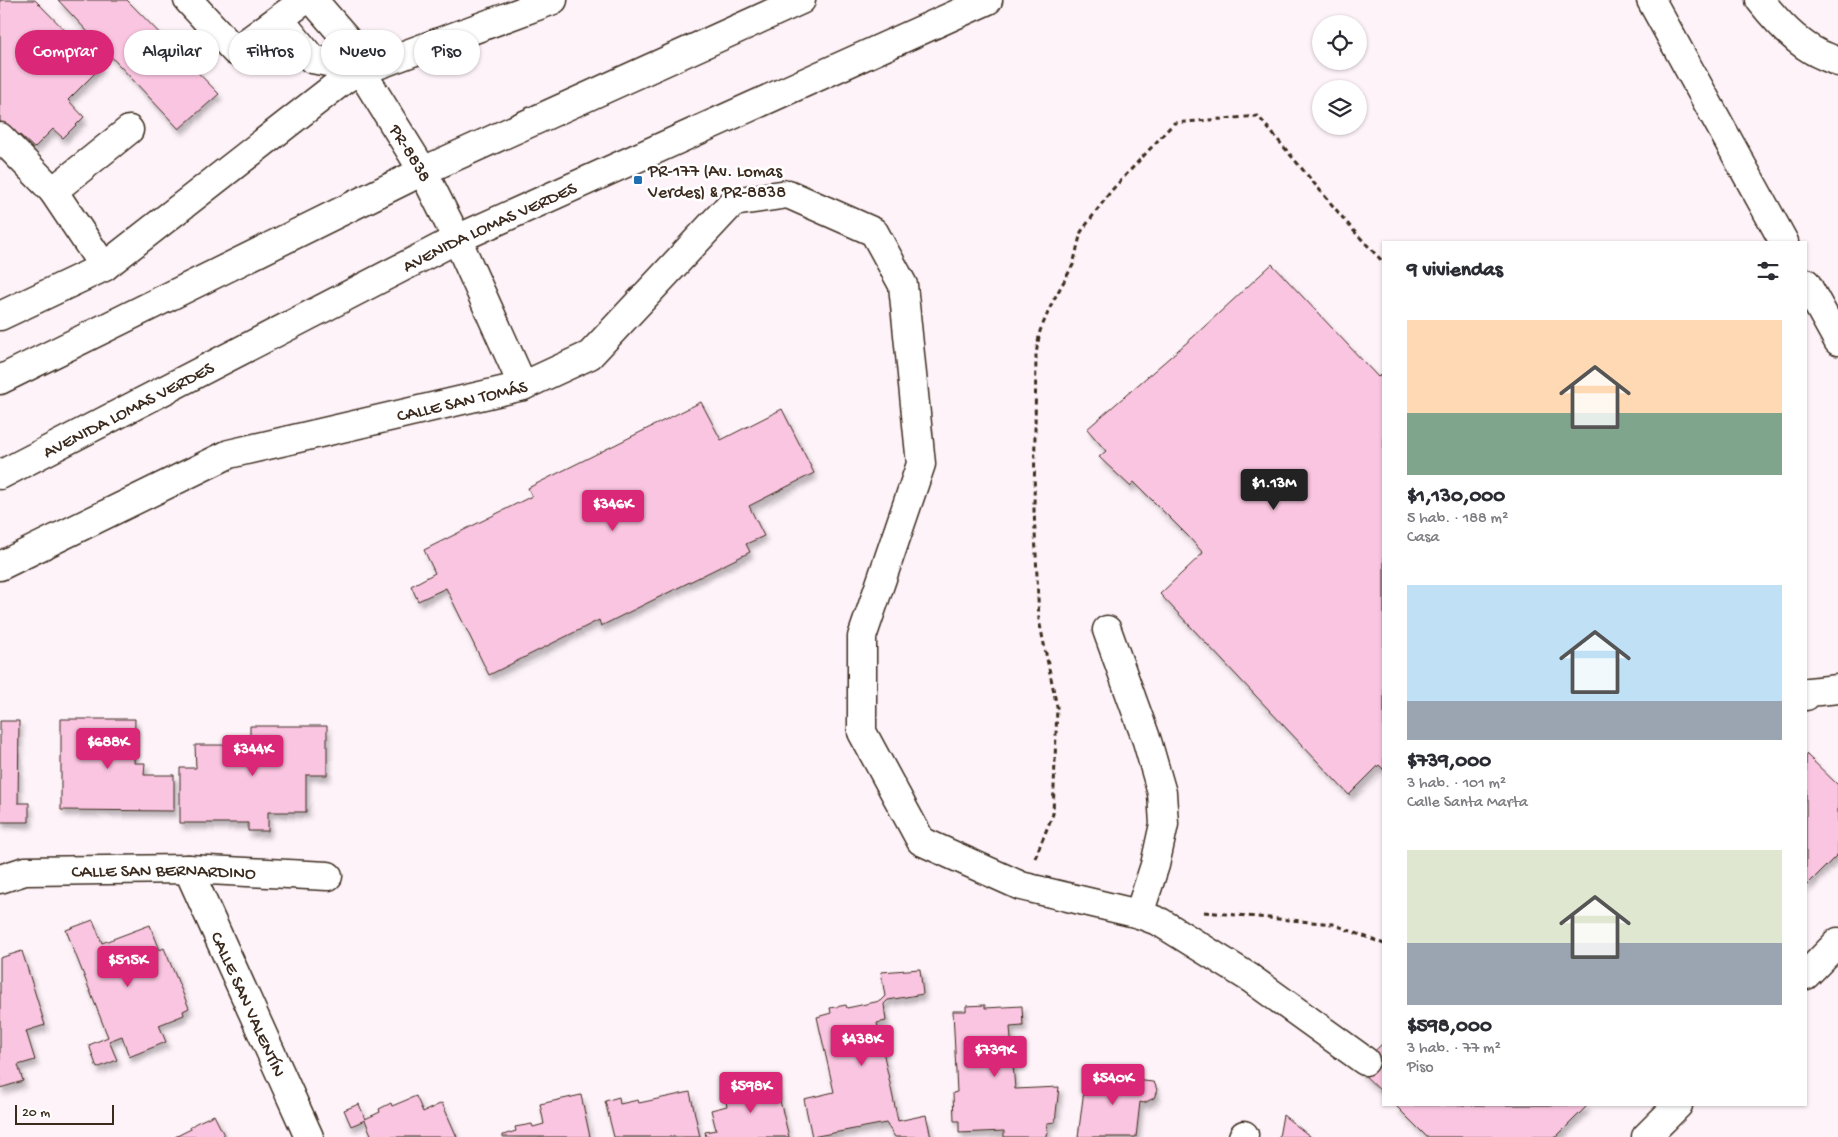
<!DOCTYPE html>
<html lang="es">
<meta charset="utf-8">
<style>
body{margin:0;font-family:"Gochi Hand",sans-serif;background:#f2f2f3;color:#2b2b33;height:100vh;display:flex;flex-direction:column;font-size:19px;white-space:nowrap}
*{box-sizing:border-box;margin:0}
p{font-size:16px;color:#7c7c81}
.icon{flex:none;width:28px;height:28px;fill:none;stroke:currentColor;stroke-width:2;stroke-linecap:round;stroke-linejoin:round}
.map{position:relative;flex:1;overflow:hidden}
.drawer{position:absolute;left:1382px;top:241px;width:425px;height:865px;display:flex;flex-direction:column;background:#fff;border-radius:0px;box-shadow:0 1px 4px #0004}
.drawer>*{flex:none}
.top-card{position:absolute;left:15px;top:30px;width:475px;height:45px;display:flex;gap:10px}
.tools{position:absolute;left:1312px;top:15px;display:grid;gap:10px}
.tools a{display:grid;place-items:center;width:55px;height:55px;border-radius:50%;background:#fff;box-shadow:0 1px 4px #0004;font-size:25px}
.scale{position:absolute;left:15px;bottom:12px;width:99px;box-sizing:border-box;padding-left:5px;border:2px solid #3b2a1e;border-top:0;font-size:14px;line-height:18px;white-space:nowrap;color:#3b2a1e;-webkit-text-stroke:4px #fff;paint-order:stroke}
.price{position:absolute;translate:-50% -42px;padding:0 11px;border-radius:5px;background:#db2777;color:#fff;font-size:16px;line-height:32px;filter:drop-shadow(0 1px 2px #0008)}
.price::after{content:'';position:absolute;left:50%;top:30px;width:15px;height:11px;margin-left:-8px;background:inherit;clip-path:polygon(0 0,100% 0,50% 100%)}
.price.current{background:#222;color:#fff}
ul{padding:0;list-style:none}
li{display:grid;align-content:center;gap:10px;height:265px;padding:0 25px}
li span{display:grid;place-items:center;height:155px;border-radius:0px;color:#555}
li>.icon{margin-inline-start:auto}
span .icon{width:90px;height:90px;fill:#fffc;stroke-width:1}
li b{font-size:21px}
h2{display:flex;justify-content:space-between;align-items:center;height:60px;padding:0 25px;font-size:21px}
.pill{padding:0 18px;border-radius:22px;background:#fff;box-shadow:0 1px 4px #0004;font-size:18px;line-height:45px}
.pill.current{background:#db2777;color:#fff}
.map>svg:first-child{display:block}
.building{fill:#fac5e0;stroke:#3b2a1e;filter:url(#shadow)}
.lines{fill:none;stroke-linecap:round;stroke-linejoin:round}
.minor-casing{stroke:#3b2a1e;stroke-width:31}
.major-casing{stroke:#3b2a1e;stroke-width:31}
.highway-casing{stroke:#3b2a1e;stroke-width:31}
.path{stroke:#3b2a1e;stroke-width:3;stroke-dasharray:5 4;stroke-linecap:butt}
.minor{stroke:#fff;stroke-width:28}
.major{stroke:#fff;stroke-width:28}
.highway{stroke:#fff;stroke-width:28}
.poi-dot{fill:#1f6fb2;stroke:#fff;stroke-width:2}
.labels{text-anchor:middle;stroke-width:5;stroke-linejoin:round;paint-order:stroke}
.street-label{font-size:18px;fill:#3b2a1e;stroke:#fff}
.poi-label{font-size:18px;fill:#3b2a1e;stroke:#fff;text-anchor:start}
</style>
<div class="map">
<svg width="1838" height="1137" viewBox="0 0 1838 1137">
<defs>
<filter id="shadow"><feDropShadow dx="3" dy="5.5" stdDeviation="2.5" flood-color="#0004"/></filter>
</defs>
<rect width="100%" height="100%" fill="#fef3f9"/>
<filter id="ink" filterUnits="userSpaceOnUse"><feTurbulence type="fractalNoise" baseFrequency=".02" numOctaves="2"/><feDisplacementMap in="SourceGraphic" scale="10" xChannelSelector="R" yChannelSelector="G"/><feConvolveMatrix kernelMatrix="1 2 1 2 8 2 1 2 1" color-interpolation-filters="sRGB"/></filter>
<g filter="url(#ink)">
<!-- building -->
<g class="building">
<path d="M 0,0 L 35,0 L 101,67 L 68,100 L 84,117 L 63,138 L 53,129 L 34,148 L 19,134 L 14,139 L 0,125 Z"/>
<path d="M 58,0 L 127,0 L 219,94 L 179,129 Z"/>
<path d="M 1272,264 L 1378,377 L 1384,372 L 1384,770 L 1379,765 L 1349,795 L 1160,594 L 1203,553 L 1188,536 L 1134,482 L 1130,486 L 1099,457 L 1106,451 L 1087,429 L 1192,338 Z"/>
<path d="M 701,402 L 721,440 L 782,409 L 814,473 L 749,506 L 764,536 L 746,544 L 750,552 L 601,626 L 599,620 L 489,675 L 446,588 L 418,601 L 411,586 L 435,573 L 424,550 L 532,496 L 528,488 Z"/>
<path d="M 61,719 L 135,719 L 134,763 L 145,763 L 144,775 L 174,775 L 174,811 L 61,810 Z"/>
<path d="M 0,721 L 19,721 L 18,803 L 29,803 L 29,822 L 0,822 Z"/>
<path d="M 250,726 L 327,726 L 327,775 L 306,775 L 306,812 L 268,812 L 268,831 L 248,831 L 248,823 L 180,823 L 180,768 L 196,768 L 195,745 L 250,745 Z"/>
<path d="M 1806,754 L 1838,785 L 1838,854 L 1806,886 Z"/>
<path d="M 93,920 L 102,943 L 150,925 L 160,950 L 164,948 L 189,1008 L 183,1011 L 184,1015 L 159,1025 L 166,1042 L 129,1057 L 122,1036 L 109,1041 L 117,1060 L 97,1068 L 89,1045 L 108,1037 L 66,930 Z"/>
<path d="M 22,951 L 45,1025 L 26,1031 L 35,1060 L 18,1065 L 23,1081 L 0,1088 L 0,958 Z"/>
<path d="M 920,969 L 923,994 L 888,1000 L 884,1004 L 886,1021 L 877,1023 L 898,1121 L 926,1115 L 931,1137 L 895,1137 L 886,1123 L 812,1137 L 804,1099 L 834,1092 L 817,1017 L 831,1013 L 830,1008 L 846,1005 L 847,1008 L 880,1001 L 885,996 L 881,972 Z"/>
<path d="M 985,1005 L 985,1008 L 1022,1006 L 1023,1026 L 1010,1027 L 1015,1089 L 1059,1087 L 1055,1122 L 1047,1123 L 1048,1134 L 1046,1134 L 1046,1137 L 1004,1137 L 1004,1131 L 959,1133 L 959,1121 L 954,1121 L 953,1093 L 957,1092 L 953,1011 L 966,1011 L 966,1006 Z"/>
<path d="M 1384,1042 L 1384,1094 L 1357,1068 Z"/>
<path d="M 1100,1072 L 1118,1074 L 1117,1078 L 1153,1082 L 1155,1084 L 1157,1090 L 1154,1098 L 1144,1103 L 1140,1102 L 1136,1137 L 1078,1137 L 1086,1074 L 1100,1076 Z"/>
<path d="M 775,1081 L 789,1137 L 706,1137 L 705,1132 L 716,1130 L 711,1110 L 727,1106 L 724,1094 Z"/>
<path d="M 690,1092 L 700,1137 L 614,1137 L 605,1101 L 619,1097 L 620,1104 L 638,1100 L 639,1103 Z"/>
<path d="M 581,1095 L 590,1137 L 503,1137 L 503,1135 L 516,1131 L 515,1127 L 532,1124 L 533,1127 L 544,1124 L 540,1104 Z"/>
<path d="M 416,1096 L 423,1112 L 442,1103 L 457,1137 L 372,1137 L 365,1120 L 351,1126 L 344,1110 L 359,1104 L 365,1119 L 380,1112 L 379,1109 L 391,1103 L 392,1106 Z"/>
<path d="M 1395,1105 L 1588,1105 L 1556,1137 L 1427,1137 Z"/>
<path d="M 214,1115 L 225,1137 L 175,1137 L 191,1129 L 190,1127 L 196,1123 Z"/>
<path d="M 1283,1115 L 1311,1137 L 1279,1137 Z"/>
</g>
<g class="lines">
<!-- minor casing -->
<g class="minor-casing">
<g id="minor">
<path d="M 188,0 L 235,51 L 305,0"/>
<path d="M 313,0 L 345,37 L 338,64 L 346,78"/>
<path d="M 280,20 L 312,59 L 338,64"/>
<path id="s1" d="M 361,71 L 423,171 L 457,239 L 523,386"/>
<path d="M 0,137 L 53,191 L 104,267"/>
<path d="M 53,191 L 129,130"/>
<path d="M 0,316 L 104,267 L 346,78 L 361,71 L 553,0"/>
<path id="s2" d="M 0,566 L 229,454 L 523,386 L 590,355 L 733,202 L 788,194 L 874,232 L 903,285 L 921,464 L 862,637 L 862,732 L 921,841 L 1021,886 L 1139,914 L 1160,922 L 1250,978 L 1365,1061"/>
<path d="M 1107,630 L 1147,741 L 1162,793 L 1164,824 L 1155,865 L 1139,914"/>
<path d="M 1806,696 L 1809,692 L 1838,689"/>
<path id="s3" d="M 188,869 L 309,1137"/>
<path id="s4" d="M 0,879 L 25,871 L 188,869 L 328,876"/>
<path d="M 1806,975 L 1838,942"/>
<path d="M 1243,1137 L 1244,1135"/>
<path d="M 1646,1137 L 1678,1105"/>
</g>
</g>
<!-- major casing -->
<g class="major-casing">
<g id="major">
<path d="M 0,380 L 423,171 L 801,0"/>
<path id="s5" d="M 0,475 L 457,239 L 988,0"/>
</g>
</g>
<!-- highway casing -->
<g class="highway-casing">
<g id="highway">
<path d="M 1651,0 L 1784,242"/>
<path d="M 1760,0 C 1774,18 1792,38 1812,50 C 1820,55 1830,58 1838,62"/>
<path d="M 1806,283 L 1838,341"/>
</g>
</g>
<!-- path -->
<g class="path">
<path d="M 1035,858 L 1053,814 L 1057,707 L 1039,620 L 1034,510 L 1036,354 L 1040,331 L 1053,301 L 1073,265 L 1081,232 L 1111,191 L 1174,123 L 1258,116 L 1353,230 L 1384,263"/>
<path d="M 1204,912 L 1333,924 L 1384,944"/>
</g>
<!-- minor -->
<use href="#minor" class="minor"/>
<!-- major -->
<use href="#major" class="major"/>
<!-- highway -->
<use href="#highway" class="highway"/>
</g>
</g>
<!-- markers -->
<rect class="poi-dot" x="633" y="175" width="10" height="10" rx="2.5"/>
<g class="labels">
<!-- street labels -->
<g class="street-label">
<text dy="6" stroke="none"><textPath href="#s1" startOffset="96">PR-8838</textPath></text>
<text dy="6" stroke="none"><textPath href="#s5" startOffset="549">AVENIDA LOMAS VERDES</textPath></text>
<text dy="6" stroke="none"><textPath href="#s2" startOffset="494">CALLE SAN TOMÁS</textPath></text>
<text dy="6" stroke="none"><textPath href="#s5" startOffset="144">AVENIDA LOMAS VERDES</textPath></text>
<text dy="6" stroke="none"><textPath href="#s4" startOffset="165">CALLE SAN BERNARDINO</textPath></text>
<text dy="6" stroke="none"><textPath href="#s3" startOffset="148">CALLE SAN VALENTÍN</textPath></text>
</g>
<!-- poi labels -->
<g class="poi-label">
<text x="648" y="176">PR-177 (Av. Lomas<tspan x="648" dy="21">Verdes) &amp; PR-8838</tspan></text>
</g>
</g>
</svg>
<div class="tools">
<a><svg class="icon" aria-label="locate" viewBox="0 0 24 24"><circle cx="12" cy="12" r="6"/><path d="M12 2v4M12 18v4M2 12h4M18 12h4"/></svg></a>
<a><svg class="icon" aria-label="layers" viewBox="0 0 24 24"><path d="M12 4l9 5-9 5-9-5zM3 14l9 5 9-5"/></svg></a>
</div>
<div class="scale">20 m</div>
<b class="price current" style="left:1274px;top:511px">$1.13M</b>
<b class="price" style="left:613px;top:532px">$346K</b>
<b class="price" style="left:108px;top:770px">$688K</b>
<b class="price" style="left:253px;top:777px">$344K</b>
<b class="price" style="left:128px;top:988px">$515K</b>
<b class="price" style="left:862px;top:1067px">$438K</b>
<b class="price" style="left:995px;top:1078px">$739K</b>
<b class="price" style="left:1113px;top:1106px">$540K</b>
<b class="price" style="left:751px;top:1114px">$598K</b>
<div class="top-card">
<a class="pill current">Comprar</a>
<a class="pill">Alquilar</a>
<a class="pill">Filtros</a>
<a class="pill">Nuevo</a>
<a class="pill">Piso</a>
</div>
<section class="drawer">
<h2>9 viviendas<svg class="icon" aria-label="filters" viewBox="0 0 24 24"><path d="M4 7h16M4 17h16"/><circle cx="9" cy="7" r="2"/><circle cx="15" cy="17" r="2"/></svg></h2>
<ul>
<li><span style="background:linear-gradient(#ffd9b3 60%,#7fa58c 0)"><svg class="icon" aria-label="home" viewBox="0 0 24 24"><path d="M3 11l9-7 9 7M6 9v11h12V9"/></svg></span><div><b>$1,130,000</b><p>5 hab. · 188 m²</p><p>Casa</p></div></li>
<li><span style="background:linear-gradient(#bfe0f5 75%,#9aa5b1 0)"><svg class="icon" aria-label="home" viewBox="0 0 24 24"><path d="M3 11l9-7 9 7M6 9v11h12V9"/></svg></span><div><b>$739,000</b><p>3 hab. · 101 m²</p><p>Calle Santa Marta</p></div></li>
<li><span style="background:linear-gradient(#dfe7d0 60%,#9aa5b1 0)"><svg class="icon" aria-label="home" viewBox="0 0 24 24"><path d="M3 11l9-7 9 7M6 9v11h12V9"/></svg></span><div><b>$598,000</b><p>3 hab. · 77 m²</p><p>Piso</p></div></li>
</ul>
</section>
</div>
